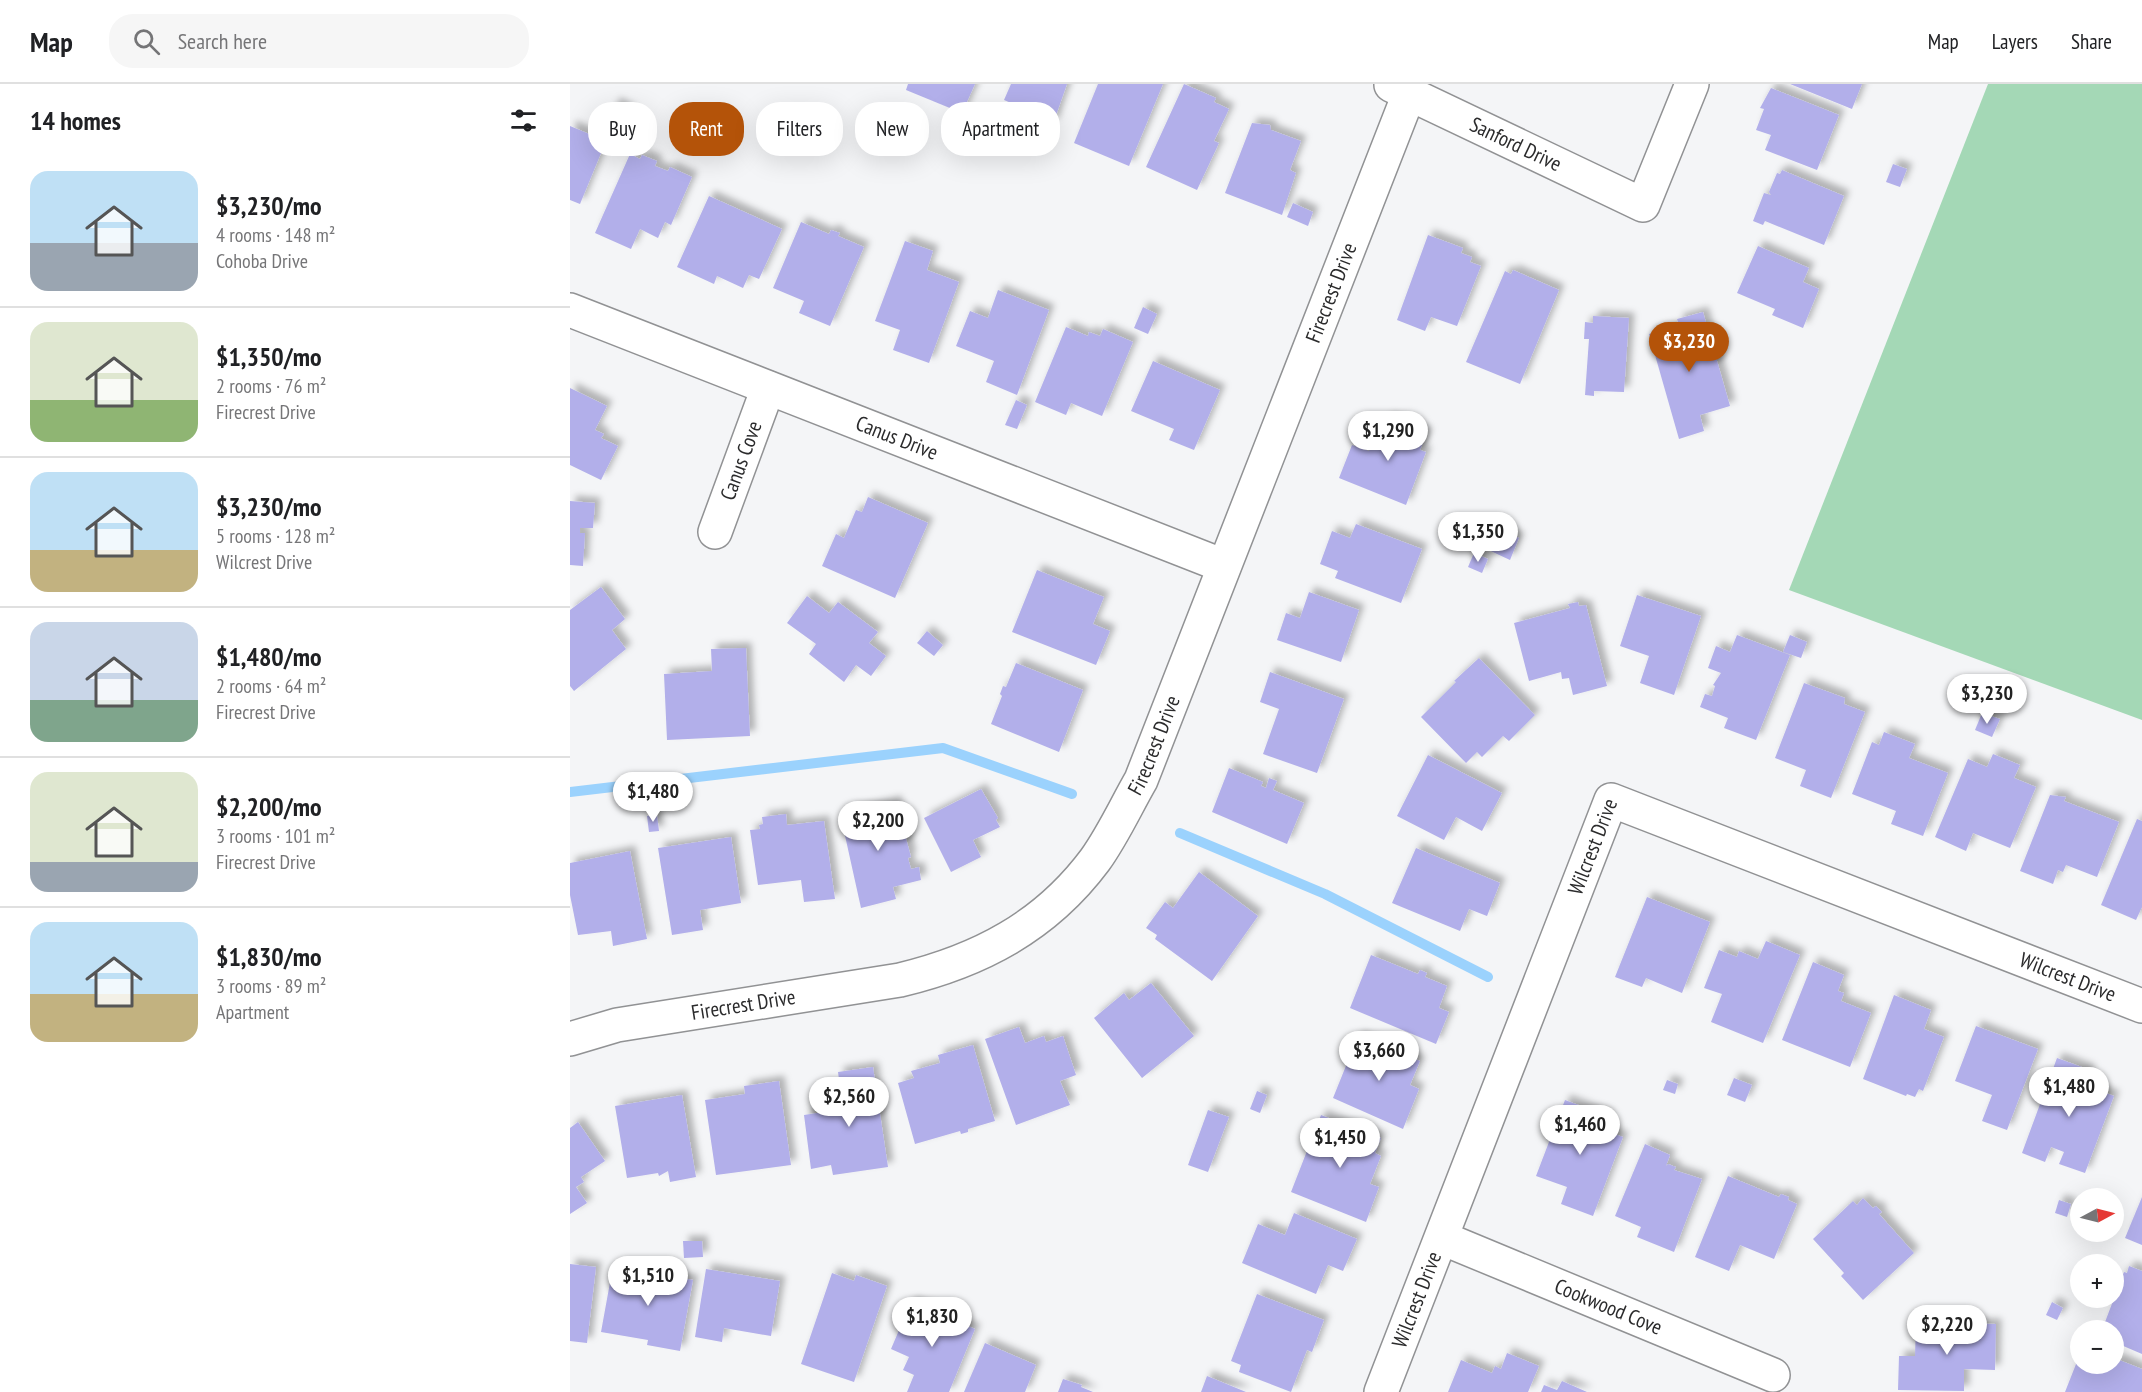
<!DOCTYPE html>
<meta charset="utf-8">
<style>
body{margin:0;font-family:"PT Sans Narrow",sans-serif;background:#f6f6f6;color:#202124;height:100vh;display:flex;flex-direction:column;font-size:22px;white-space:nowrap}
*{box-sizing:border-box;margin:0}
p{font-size:20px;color:#757577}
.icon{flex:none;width:33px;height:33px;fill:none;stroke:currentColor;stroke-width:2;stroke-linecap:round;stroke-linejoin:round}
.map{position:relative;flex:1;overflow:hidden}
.drawer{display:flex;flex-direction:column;background:#fff;width:570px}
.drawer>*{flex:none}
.top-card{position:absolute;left:18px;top:18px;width:570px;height:54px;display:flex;gap:12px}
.needle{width:39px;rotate:83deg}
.buttons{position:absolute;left:1500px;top:1104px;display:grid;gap:12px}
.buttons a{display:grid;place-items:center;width:54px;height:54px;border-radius:50%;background:#fff;box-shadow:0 6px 24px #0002;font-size:30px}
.price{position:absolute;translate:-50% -51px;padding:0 14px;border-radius:21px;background:#fff;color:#222;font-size:20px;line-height:39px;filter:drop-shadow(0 2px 3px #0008)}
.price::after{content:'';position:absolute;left:50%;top:36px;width:18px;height:14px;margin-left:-9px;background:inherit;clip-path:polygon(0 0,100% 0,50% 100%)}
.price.active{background:#b45309;color:#fff}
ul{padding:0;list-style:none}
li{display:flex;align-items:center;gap:18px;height:150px;padding:0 30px}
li+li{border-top:2px solid #e0e0e0}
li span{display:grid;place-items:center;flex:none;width:168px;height:120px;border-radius:18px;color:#555}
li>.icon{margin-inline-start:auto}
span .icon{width:72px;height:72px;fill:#fffc;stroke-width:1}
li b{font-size:26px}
h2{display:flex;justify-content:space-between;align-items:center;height:72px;padding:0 30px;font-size:26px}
.chip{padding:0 21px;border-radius:24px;background:#fff;box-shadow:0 6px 24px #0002;font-size:21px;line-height:54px}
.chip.active{background:#b45309;color:#fff}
header{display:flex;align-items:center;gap:36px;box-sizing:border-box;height:84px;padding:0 30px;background:#fff;border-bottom:2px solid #e0e0e0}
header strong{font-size:28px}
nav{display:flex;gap:33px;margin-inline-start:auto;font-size:21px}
.search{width:420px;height:54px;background:#f6f6f6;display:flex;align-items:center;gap:15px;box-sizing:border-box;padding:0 21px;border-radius:24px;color:#757577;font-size:22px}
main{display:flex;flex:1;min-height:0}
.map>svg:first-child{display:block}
.green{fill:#a4d8b6}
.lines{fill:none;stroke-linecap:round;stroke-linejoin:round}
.stream{stroke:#9bd2fd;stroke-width:10}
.building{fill:#b2afea;filter:url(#shadow)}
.street-casing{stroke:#919294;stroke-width:36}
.street{stroke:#fff;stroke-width:33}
.labels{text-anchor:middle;stroke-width:6;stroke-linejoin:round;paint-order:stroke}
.street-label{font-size:21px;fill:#2b2b2c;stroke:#f4f5f7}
</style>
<header>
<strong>Map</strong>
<div class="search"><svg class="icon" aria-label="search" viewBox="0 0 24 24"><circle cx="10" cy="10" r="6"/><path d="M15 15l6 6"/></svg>Search here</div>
<nav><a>Map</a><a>Layers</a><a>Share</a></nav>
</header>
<main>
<section class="drawer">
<h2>14 homes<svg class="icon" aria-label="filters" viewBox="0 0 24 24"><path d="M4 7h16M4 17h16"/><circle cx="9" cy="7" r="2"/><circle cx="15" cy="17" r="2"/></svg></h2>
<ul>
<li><span style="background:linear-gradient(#bfe0f5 60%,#9aa5b1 0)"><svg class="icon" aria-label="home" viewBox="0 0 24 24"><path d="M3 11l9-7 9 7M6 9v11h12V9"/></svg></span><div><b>$3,230/mo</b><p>4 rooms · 148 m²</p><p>Cohoba Drive</p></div></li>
<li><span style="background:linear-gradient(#dfe7d0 65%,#8fb573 0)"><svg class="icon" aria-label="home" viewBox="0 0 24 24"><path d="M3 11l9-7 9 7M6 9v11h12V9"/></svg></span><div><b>$1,350/mo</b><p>2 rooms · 76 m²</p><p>Firecrest Drive</p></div></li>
<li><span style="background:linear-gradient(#bfe0f5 65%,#c2b280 0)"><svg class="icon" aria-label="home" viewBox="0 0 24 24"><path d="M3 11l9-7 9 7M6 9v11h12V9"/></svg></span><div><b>$3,230/mo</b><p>5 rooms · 128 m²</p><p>Wilcrest Drive</p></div></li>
<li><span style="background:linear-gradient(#c9d6e8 65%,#7fa58c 0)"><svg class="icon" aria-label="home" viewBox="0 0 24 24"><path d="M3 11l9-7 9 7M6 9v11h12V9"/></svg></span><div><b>$1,480/mo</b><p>2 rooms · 64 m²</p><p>Firecrest Drive</p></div></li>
<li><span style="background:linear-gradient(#dfe7d0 75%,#9aa5b1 0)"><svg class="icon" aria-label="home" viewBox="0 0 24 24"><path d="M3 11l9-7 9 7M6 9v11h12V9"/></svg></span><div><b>$2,200/mo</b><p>3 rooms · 101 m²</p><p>Firecrest Drive</p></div></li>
<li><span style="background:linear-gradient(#bfe0f5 60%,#c2b280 0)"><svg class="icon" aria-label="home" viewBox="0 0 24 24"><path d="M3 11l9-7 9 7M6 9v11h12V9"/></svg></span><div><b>$1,830/mo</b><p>3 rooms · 89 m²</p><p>Apartment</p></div></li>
</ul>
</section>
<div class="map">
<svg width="1572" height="1308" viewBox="0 0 1572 1308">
<defs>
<filter id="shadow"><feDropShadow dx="5.5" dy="-5.5" stdDeviation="3" flood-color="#0004"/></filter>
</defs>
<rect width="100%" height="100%" fill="#f4f5f7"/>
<!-- green -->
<path class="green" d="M 1418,0 L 1572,0 L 1572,636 L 1219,506 Z"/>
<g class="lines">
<!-- stream -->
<g class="stream">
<path d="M 0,708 L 373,664 L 502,710"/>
<path d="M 610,749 L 755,810 L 918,893"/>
</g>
</g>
<!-- building -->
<g class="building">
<path d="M 338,0 L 405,0 L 392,29 L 336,6 Z"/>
<path d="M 441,0 L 497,0 L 483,40 L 466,33 L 467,30 L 434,16 Z"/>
<path d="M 528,0 L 593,0 L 559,82 L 504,59 Z"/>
<path d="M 614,0 L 646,14 L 644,18 L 659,25 L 644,57 L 649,59 L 627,106 L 576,83 Z"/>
<path d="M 1220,0 L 1292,0 L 1282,25 Z"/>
<path d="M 1201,4 L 1269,31 L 1247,86 L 1195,66 L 1201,51 L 1186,46 L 1194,25 L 1190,24 Z"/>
<path d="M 45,19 L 61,27 L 51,49 L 34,41 Z"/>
<path d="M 682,39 L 700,41 L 701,46 L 731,57 L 720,86 L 726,89 L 712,131 L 655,109 Z"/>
<path d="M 0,42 L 36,57 L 10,120 L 0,116 Z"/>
<path d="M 60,70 L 70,75 L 72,71 L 87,77 L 85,82 L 98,87 L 100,83 L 122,93 L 101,141 L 95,138 L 88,154 L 70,145 L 61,165 L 25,149 Z"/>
<path d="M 1323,80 L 1337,85 L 1330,103 L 1316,98 Z"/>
<path d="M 1212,86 L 1274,112 L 1254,161 L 1195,137 L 1193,141 L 1183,137 L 1194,109 L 1201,111 L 1199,108 L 1207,89 L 1210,90 Z"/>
<path d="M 139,112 L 212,145 L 189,195 L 179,191 L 173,204 L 147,192 L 144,200 L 107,183 Z"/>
<path d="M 723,119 L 743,128 L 738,142 L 717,133 Z"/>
<path d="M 231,138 L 259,150 L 261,146 L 270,149 L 268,152 L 294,163 L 260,242 L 229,229 L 234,217 L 203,204 Z"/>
<path d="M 858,151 L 893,164 L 891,169 L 902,173 L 900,178 L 911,182 L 887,242 L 861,233 L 855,247 L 827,236 Z"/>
<path d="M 335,157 L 363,167 L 357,186 L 389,198 L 359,279 L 323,266 L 330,246 L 305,237 Z"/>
<path d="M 1188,162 L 1239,184 L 1233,198 L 1249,205 L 1233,244 L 1202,231 L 1205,225 L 1167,209 Z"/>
<path d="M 943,186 L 989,206 L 950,300 L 896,278 L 935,187 L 941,190 Z"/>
<path d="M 428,206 L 479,226 L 447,311 L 416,298 L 424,277 L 386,262 L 400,227 L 418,234 Z"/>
<path d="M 573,223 L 587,230 L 578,250 L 564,244 Z"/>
<path d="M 1133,228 L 1160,322 L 1130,331 L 1134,347 L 1109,355 L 1079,250 L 1109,241 L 1107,235 Z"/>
<path d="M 1023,232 L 1059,234 L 1054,308 L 1024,307 L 1024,312 L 1015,311 L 1019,255 L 1014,255 L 1015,238 L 1023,239 Z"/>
<path d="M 496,243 L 518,252 L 519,248 L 530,252 L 533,245 L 563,258 L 532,332 L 501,319 L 496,331 L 465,318 Z"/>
<path d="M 583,277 L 650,306 L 624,366 L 599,356 L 604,345 L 561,327 Z"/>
<path d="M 0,304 L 37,322 L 25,346 L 34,350 L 31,354 L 48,362 L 31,396 L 0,381 Z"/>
<path d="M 446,316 L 457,321 L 447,345 L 435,341 Z"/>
<path d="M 818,334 L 857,349 L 850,366 L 856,368 L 836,421 L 769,394 L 782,361 L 799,367 L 807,348 L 811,350 Z"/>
<path d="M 298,413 L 358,439 L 325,514 L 252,482 L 266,450 L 274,454 L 286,426 L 292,428 Z"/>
<path d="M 0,417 L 25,419 L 23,444 L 10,444 L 10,449 L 15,449 L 13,482 L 0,481 Z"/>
<path d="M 786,440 L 852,465 L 831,519 L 765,494 L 768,487 L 750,480 L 762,447 L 780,454 Z"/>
<path d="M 920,440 L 949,454 L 940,476 L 910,462 Z"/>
<path d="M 904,469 L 918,475 L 912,489 L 898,483 Z"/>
<path d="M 467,486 L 534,513 L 523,540 L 540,547 L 526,581 L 442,548 Z"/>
<path d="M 31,503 L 55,535 L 42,546 L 56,565 L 4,607 L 0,602 L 0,526 Z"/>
<path d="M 739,508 L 789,526 L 771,578 L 707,556 L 716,529 L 730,534 Z"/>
<path d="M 1067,511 L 1131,532 L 1104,611 L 1070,599 L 1079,572 L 1050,562 Z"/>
<path d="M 237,512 L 259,529 L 268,518 L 308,548 L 299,559 L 316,572 L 301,592 L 286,581 L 274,598 L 239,570 L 246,560 L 217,539 Z"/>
<path d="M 1008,518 L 1009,522 L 1016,521 L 1037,602 L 1003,611 L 999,594 L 992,595 L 991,588 L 959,597 L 944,539 L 1000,524 L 998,520 Z"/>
<path d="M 357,547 L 373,561 L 364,572 L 347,559 Z"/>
<path d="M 1167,551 L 1220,571 L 1186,656 L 1154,644 L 1158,634 L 1130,623 L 1135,610 L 1142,612 L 1145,602 L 1143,601 L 1151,589 L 1138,584 L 1146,562 L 1160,568 Z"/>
<path d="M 1220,551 L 1237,558 L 1231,574 L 1213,568 Z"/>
<path d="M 176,564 L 180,652 L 97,656 L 94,590 L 142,587 L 141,565 Z"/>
<path d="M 909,574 L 965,631 L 939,657 L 933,652 L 912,673 L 907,668 L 896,679 L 851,633 L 886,598 L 884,597 Z"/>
<path d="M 446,579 L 513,606 L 489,668 L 421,640 L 432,612 L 430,610 L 433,602 L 436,603 Z"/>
<path d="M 700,588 L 774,615 L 747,689 L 693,670 L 709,625 L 690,618 Z"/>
<path d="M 1234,599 L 1275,614 L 1274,620 L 1295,628 L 1261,714 L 1230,702 L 1236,686 L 1205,674 Z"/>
<path d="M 1412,629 L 1430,635 L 1422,653 L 1405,646 Z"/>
<path d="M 1314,648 L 1345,660 L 1339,674 L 1378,689 L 1353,752 L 1321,740 L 1326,727 L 1282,710 L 1302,658 L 1309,661 Z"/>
<path d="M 1423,670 L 1450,681 L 1444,694 L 1466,703 L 1440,764 L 1403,749 L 1396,767 L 1365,753 L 1398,675 L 1417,683 Z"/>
<path d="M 858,671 L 932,709 L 912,747 L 886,733 L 874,756 L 827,732 Z"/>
<path d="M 659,684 L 693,698 L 691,702 L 696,704 L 699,694 L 707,697 L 703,706 L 734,719 L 717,760 L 642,728 Z"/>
<path d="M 411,705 L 428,734 L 426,736 L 430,743 L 403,756 L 411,773 L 381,788 L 354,734 Z"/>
<path d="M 1480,711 L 1496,713 L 1494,717 L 1549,738 L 1527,793 L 1496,781 L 1493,788 L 1488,786 L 1483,800 L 1450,787 Z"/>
<path d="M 326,717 L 341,773 L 338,774 L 341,785 L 349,783 L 351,796 L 323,803 L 326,815 L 291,824 L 270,729 Z"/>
<path d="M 216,730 L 217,741 L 254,737 L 265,815 L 234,818 L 231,796 L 188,801 L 180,746 L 190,745 L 189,741 L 193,740 L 192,733 Z"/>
<path d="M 87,731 L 89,747 L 79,748 L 77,732 Z"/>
<path d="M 1567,735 L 1572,737 L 1572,823 L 1566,836 L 1531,821 Z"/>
<path d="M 161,753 L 171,819 L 130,826 L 133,846 L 102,851 L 88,764 Z"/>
<path d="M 846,764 L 930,799 L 917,832 L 899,825 L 890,847 L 822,819 Z"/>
<path d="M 60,767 L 77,855 L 43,862 L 41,847 L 8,851 L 0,811 L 0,779 Z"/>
<path d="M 629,788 L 688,832 L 642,897 L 585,855 L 587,851 L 576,844 L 595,818 L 603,824 Z"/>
<path d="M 1077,813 L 1140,838 L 1112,909 L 1076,894 L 1072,903 L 1045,893 Z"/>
<path d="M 1196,857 L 1230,871 L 1193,959 L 1141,938 L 1152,910 L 1134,904 L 1149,866 L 1167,873 L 1169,867 L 1188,875 Z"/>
<path d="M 801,871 L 848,890 L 850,886 L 857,889 L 855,893 L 877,902 L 869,924 L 879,928 L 866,960 L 780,924 Z"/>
<path d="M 1243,878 L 1274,891 L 1268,907 L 1274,909 L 1271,917 L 1301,929 L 1280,983 L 1212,956 Z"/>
<path d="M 581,899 L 624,952 L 572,994 L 524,934 L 554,909 L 559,916 Z"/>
<path d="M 1324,911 L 1361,926 L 1354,945 L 1374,953 L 1353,1007 L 1349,1005 L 1345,1013 L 1337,1010 L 1336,1012 L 1293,995 Z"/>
<path d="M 1406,942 L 1468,965 L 1437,1046 L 1412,1037 L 1422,1011 L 1385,997 Z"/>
<path d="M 449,943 L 455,959 L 474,952 L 476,958 L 493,952 L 506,991 L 490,997 L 500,1021 L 446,1041 L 415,955 Z"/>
<path d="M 788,952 L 850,977 L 840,1001 L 849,1005 L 833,1045 L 763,1014 Z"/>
<path d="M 403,961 L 425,1037 L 398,1045 L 398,1048 L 391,1050 L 390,1047 L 345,1060 L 328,999 L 344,994 L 341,987 L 370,979 L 368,971 Z"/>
<path d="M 1487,974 L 1520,986 L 1514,1001 L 1544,1012 L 1515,1089 L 1489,1080 L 1494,1068 L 1481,1063 L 1475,1078 L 1452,1069 Z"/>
<path d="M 303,983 L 318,1083 L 263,1091 L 261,1081 L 241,1085 L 234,1031 L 273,1025 L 268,988 Z"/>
<path d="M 1164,994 L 1182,1001 L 1175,1018 L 1157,1011 Z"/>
<path d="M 1097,996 L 1108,1000 L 1105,1010 L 1093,1006 Z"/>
<path d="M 209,997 L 221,1081 L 146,1091 L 135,1016 L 175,1010 L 174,1002 Z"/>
<path d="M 687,1007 L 697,1011 L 690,1029 L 680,1025 Z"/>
<path d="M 112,1011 L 126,1093 L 100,1098 L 98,1087 L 89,1092 L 88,1089 L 57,1094 L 45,1022 Z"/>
<path d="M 995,1016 L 1038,1032 L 1033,1046 L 1053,1053 L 1023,1132 L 991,1120 L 997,1103 L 966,1092 Z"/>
<path d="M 638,1026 L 659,1033 L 638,1088 L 618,1081 Z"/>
<path d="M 751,1031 L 811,1054 L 805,1069 L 811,1072 L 800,1100 L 809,1103 L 796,1138 L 721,1108 Z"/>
<path d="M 8,1038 L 35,1077 L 11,1093 L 14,1098 L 6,1103 L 17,1119 L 0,1130 L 0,1044 Z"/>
<path d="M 1075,1060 L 1100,1071 L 1096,1082 L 1098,1080 L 1106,1083 L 1104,1086 L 1132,1095 L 1104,1168 L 1067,1153 L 1071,1143 L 1045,1132 Z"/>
<path d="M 1158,1092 L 1209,1113 L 1211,1110 L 1219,1113 L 1218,1116 L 1227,1120 L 1204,1175 L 1170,1161 L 1159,1187 L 1125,1173 Z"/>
<path d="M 1572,1113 L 1572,1161 L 1555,1154 Z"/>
<path d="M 1293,1114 L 1303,1124 L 1306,1122 L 1312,1128 L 1309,1130 L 1344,1169 L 1293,1216 L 1271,1192 L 1274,1189 L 1243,1155 L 1283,1117 L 1287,1121 Z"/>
<path d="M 1489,1116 L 1501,1120 L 1497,1133 L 1485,1129 Z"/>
<path d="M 724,1129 L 787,1155 L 773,1187 L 758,1181 L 746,1210 L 672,1179 L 688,1140 L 715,1151 Z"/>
<path d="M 113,1157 L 132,1157 L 133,1173 L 114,1174 Z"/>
<path d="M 0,1180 L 26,1183 L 17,1259 L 0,1257 Z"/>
<path d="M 1559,1182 L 1572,1187 L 1572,1270 L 1544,1258 L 1544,1246 L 1532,1246 L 1554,1188 L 1557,1189 Z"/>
<path d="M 50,1183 L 62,1185 L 62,1183 L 72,1184 L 71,1187 L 123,1196 L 110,1267 L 77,1261 L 78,1256 L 31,1248 L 41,1193 L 48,1194 Z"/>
<path d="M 136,1185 L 210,1197 L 201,1252 L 154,1244 L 152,1258 L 125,1253 Z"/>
<path d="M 262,1189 L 284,1197 L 286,1191 L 317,1202 L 284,1298 L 231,1280 Z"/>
<path d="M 687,1210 L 754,1236 L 742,1268 L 737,1266 L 721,1308 L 669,1288 L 671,1281 L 661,1277 Z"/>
<path d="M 341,1218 L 380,1232 L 379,1234 L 405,1245 L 379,1308 L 337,1308 L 344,1291 L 333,1286 L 339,1273 L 321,1265 Z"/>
<path d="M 1482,1218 L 1493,1224 L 1487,1236 L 1476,1231 Z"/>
<path d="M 1346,1239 L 1426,1240 L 1425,1286 L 1394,1285 L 1394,1307 L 1328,1306 L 1329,1272 L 1345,1272 Z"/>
<path d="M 415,1259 L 466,1281 L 455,1308 L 394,1308 Z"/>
<path d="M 937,1269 L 969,1282 L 958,1308 L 878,1308 L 891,1276 L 922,1289 L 925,1282 L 931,1285 Z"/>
<path d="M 1510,1270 L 1510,1280 L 1544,1280 L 1544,1274 L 1572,1285 L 1572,1308 L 1495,1308 Z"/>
<path d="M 637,1292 L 676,1308 L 631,1308 Z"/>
<path d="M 493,1295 L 512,1301 L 511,1303 L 523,1308 L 488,1308 Z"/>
<path d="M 992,1297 L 1017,1308 L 971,1308 L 974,1301 L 987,1306 Z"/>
</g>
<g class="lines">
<!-- street casing -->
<g class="street-casing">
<g id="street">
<path id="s1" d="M 821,1 L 1073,121 L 1122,0"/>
<path id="s2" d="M 0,226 L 654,482"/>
<path id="s3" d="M 145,448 L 198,304"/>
<path id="s4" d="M 0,955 L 47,941 L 330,896 C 409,877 475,843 525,776 C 543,751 556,722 571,696 L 839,10"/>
<path id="s5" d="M 872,1154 L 1203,1291"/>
<path id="s6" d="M 811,1308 L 1041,716 L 1572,922"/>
</g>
</g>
<!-- street -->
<use href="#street" class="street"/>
</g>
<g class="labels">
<!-- street labels -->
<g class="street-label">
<text dy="7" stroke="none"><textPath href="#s1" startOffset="138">Sanford Drive</textPath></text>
<text dy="7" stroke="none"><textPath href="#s4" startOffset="1185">Firecrest Drive</textPath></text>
<text dy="7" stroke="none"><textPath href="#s2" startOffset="351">Canus Drive</textPath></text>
<text dy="7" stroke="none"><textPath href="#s3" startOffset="76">Canus Cove</textPath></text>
<text dy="7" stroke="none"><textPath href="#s4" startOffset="699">Firecrest Drive</textPath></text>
<text dy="7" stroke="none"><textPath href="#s6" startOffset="585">Wilcrest Drive</textPath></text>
<text dy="7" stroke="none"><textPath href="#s6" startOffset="1125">Wilcrest Drive</textPath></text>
<text dy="7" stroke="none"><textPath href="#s4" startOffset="177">Firecrest Drive</textPath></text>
<text dy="7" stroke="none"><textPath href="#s6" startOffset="99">Wilcrest Drive</textPath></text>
<text dy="7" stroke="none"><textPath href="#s5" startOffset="180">Cookwood Cove</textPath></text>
</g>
</g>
</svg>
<div class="buttons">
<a><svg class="needle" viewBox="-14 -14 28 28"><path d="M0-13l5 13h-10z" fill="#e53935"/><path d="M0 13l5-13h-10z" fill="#757577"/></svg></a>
<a>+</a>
<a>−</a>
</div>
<b class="price active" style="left:1119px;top:289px">$3,230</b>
<b class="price" style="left:818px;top:378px">$1,290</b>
<b class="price" style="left:908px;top:479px">$1,350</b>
<b class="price" style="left:1417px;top:641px">$3,230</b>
<b class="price" style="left:83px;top:739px">$1,480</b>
<b class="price" style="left:308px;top:768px">$2,200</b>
<b class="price" style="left:809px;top:998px">$3,660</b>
<b class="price" style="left:1499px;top:1034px">$1,480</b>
<b class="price" style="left:279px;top:1044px">$2,560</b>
<b class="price" style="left:1010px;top:1072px">$1,460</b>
<b class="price" style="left:770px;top:1085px">$1,450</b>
<b class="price" style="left:78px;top:1223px">$1,510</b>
<b class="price" style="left:362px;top:1264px">$1,830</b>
<b class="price" style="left:1377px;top:1272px">$2,220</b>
<div class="top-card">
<a class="chip">Buy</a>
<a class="chip active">Rent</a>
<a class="chip">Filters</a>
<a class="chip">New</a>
<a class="chip">Apartment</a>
</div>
</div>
</main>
